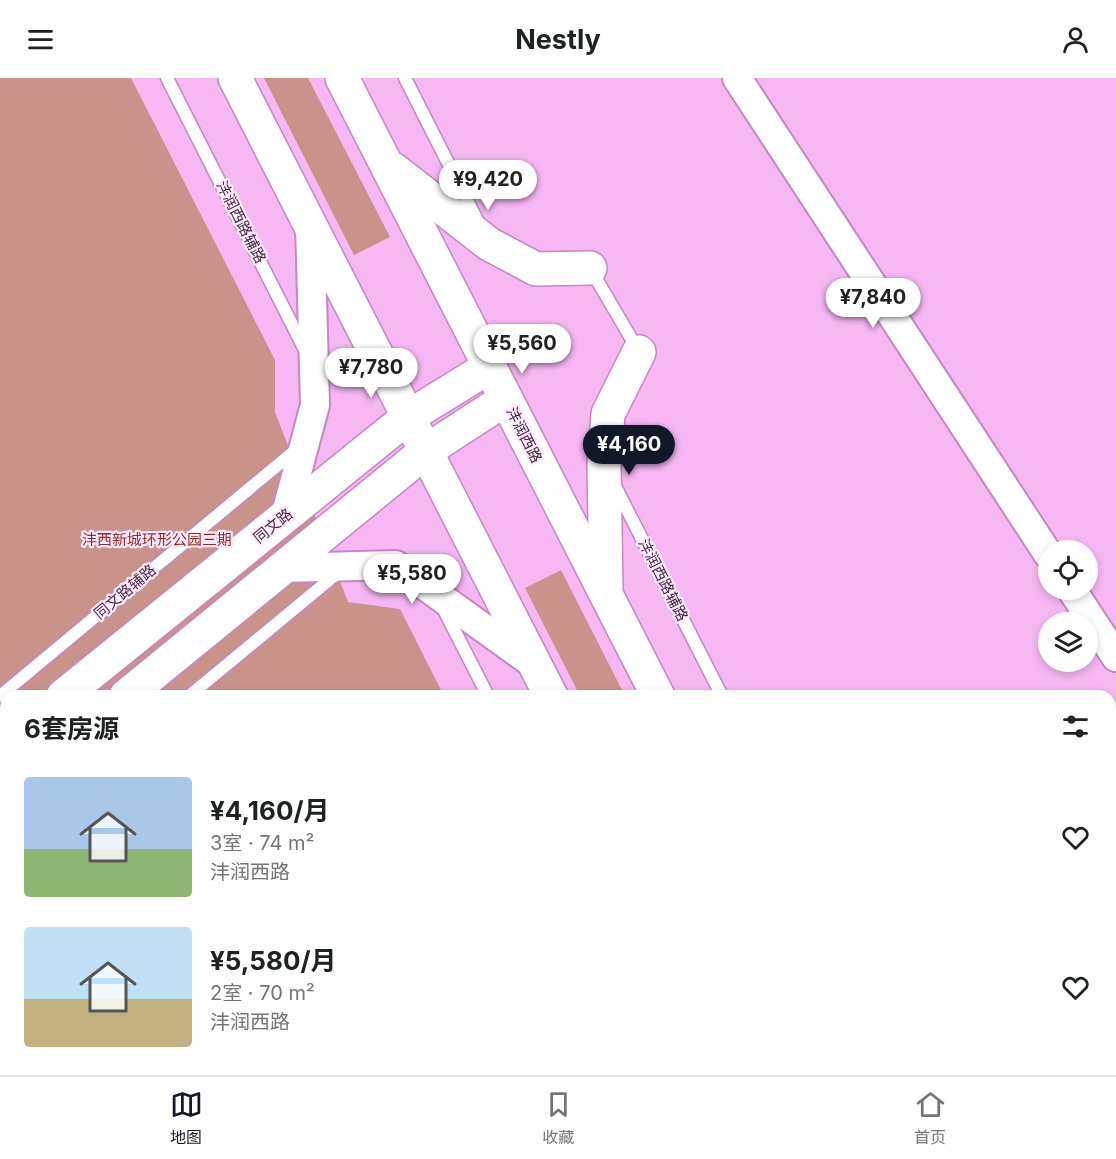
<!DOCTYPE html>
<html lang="zh">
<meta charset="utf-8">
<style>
body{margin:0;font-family:Inter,"Noto Sans SC",sans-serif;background:#f2f2f2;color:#202124;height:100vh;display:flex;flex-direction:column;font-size:22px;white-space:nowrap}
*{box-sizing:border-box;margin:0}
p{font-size:20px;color:#757577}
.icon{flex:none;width:33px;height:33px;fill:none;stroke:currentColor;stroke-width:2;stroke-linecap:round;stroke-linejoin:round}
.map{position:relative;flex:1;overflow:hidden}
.sheet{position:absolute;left:0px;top:612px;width:1116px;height:386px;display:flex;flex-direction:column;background:#fff;border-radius:18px 18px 0 0;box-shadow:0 3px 9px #0003}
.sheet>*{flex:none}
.tools{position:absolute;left:1038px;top:462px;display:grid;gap:12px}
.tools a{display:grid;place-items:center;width:60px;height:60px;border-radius:50%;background:#fff;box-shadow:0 3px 9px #0003;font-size:30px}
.price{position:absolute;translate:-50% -51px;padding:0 14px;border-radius:21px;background:#fff;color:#222;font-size:20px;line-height:39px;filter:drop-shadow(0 2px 3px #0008)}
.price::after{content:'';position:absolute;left:50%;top:36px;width:18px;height:14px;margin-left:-9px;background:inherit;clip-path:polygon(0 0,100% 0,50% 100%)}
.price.current{background:#111827;color:#fff}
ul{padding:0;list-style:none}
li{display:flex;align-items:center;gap:18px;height:150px;padding:0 24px}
li span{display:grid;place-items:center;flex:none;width:168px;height:120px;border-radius:6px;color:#555}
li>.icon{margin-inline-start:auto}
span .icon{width:72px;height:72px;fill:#fffc;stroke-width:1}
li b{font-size:26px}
h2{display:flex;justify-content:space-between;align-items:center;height:72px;padding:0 24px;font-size:26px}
header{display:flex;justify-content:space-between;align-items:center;height:78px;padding:0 24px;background:#fff;font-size:27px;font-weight:700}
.menu{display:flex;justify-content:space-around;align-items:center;height:84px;border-top:2px solid #e0e0e0;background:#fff;font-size:16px;color:#757577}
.menu a{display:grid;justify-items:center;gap:3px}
.menu .current{color:#111827}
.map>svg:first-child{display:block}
.green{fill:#c9938c}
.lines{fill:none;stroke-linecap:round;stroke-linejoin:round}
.service-casing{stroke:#c488c2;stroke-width:15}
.tertiary-casing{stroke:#c488c2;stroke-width:32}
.secondary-casing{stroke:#c488c2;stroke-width:36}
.service{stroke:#fff;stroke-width:12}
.tertiary{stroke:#fff;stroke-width:28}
.secondary{stroke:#fff;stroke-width:33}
.labels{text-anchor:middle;stroke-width:4.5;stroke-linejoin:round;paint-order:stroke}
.street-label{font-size:15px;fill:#442b43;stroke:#fde9fb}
.park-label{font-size:15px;fill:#932c25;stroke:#fde9fb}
</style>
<header><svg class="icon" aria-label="menu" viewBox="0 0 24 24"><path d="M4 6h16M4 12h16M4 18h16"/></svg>Nestly<svg class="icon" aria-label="person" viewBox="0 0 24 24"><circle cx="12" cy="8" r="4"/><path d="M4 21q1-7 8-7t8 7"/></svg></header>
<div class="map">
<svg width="1116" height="997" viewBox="0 0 1116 997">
<rect width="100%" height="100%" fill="#f6b7f3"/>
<!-- green -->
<g class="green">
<path d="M 0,0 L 131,0 L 275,282 L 275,334 L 348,524 L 400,531 L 444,618 L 6,618 L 6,893 L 0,882 Z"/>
<path d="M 264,0 L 308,0 L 390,159 L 354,177 Z"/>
<path d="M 561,492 L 625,618 L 580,618 L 525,510 Z"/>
<path d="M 56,992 L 635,992 L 638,997 L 59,997 Z"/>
</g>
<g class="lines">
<!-- service casing -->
<g class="service-casing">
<g id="service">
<path d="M 167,0 L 305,272"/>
<path d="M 405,0 L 479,146"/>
<path d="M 591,192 L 638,272"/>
<path d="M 615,408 L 722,618"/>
<path d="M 443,530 L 488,618"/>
<path d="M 0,618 L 297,371"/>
<path d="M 189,618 L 340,493"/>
<path d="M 0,773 L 6,768"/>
<path d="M 679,992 L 682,997"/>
<path d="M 914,992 L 916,997"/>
</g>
</g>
<!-- tertiary casing -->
<g class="tertiary-casing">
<g id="tertiary">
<path d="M 737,0 L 1048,476"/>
<path d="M 285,439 L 315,327 L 310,146"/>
<path d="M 283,490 L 396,487 L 535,587"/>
<path d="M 1072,512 L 1116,579"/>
<path d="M 0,967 L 6,978"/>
</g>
</g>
<!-- secondary casing -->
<g class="secondary-casing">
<g id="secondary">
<path d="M 235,0 L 551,618"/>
<path d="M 342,0 L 658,618"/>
<path d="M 393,91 L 489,166 L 536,191 L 590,190"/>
<path d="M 606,510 L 604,387 L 608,336 L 639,274"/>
<path d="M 63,618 L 408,339 L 489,289"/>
<path d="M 126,618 L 426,373 L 506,321"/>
<path d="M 0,669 L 6,664"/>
<path d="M 0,721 L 6,716"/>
<path d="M 741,992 L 744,997"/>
<path d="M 848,992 L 851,997"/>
</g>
</g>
<!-- service -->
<use href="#service" class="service"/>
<!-- tertiary -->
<use href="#tertiary" class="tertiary"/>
<!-- secondary -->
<use href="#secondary" class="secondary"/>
</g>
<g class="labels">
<!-- street labels -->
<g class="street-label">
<text transform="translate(241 144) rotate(63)" y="5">沣润西路辅路</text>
<text transform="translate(524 357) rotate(63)" y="5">沣润西路</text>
<text transform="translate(273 448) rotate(-39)" y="5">同文路</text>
<text transform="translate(663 502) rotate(63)" y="5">沣润西路辅路</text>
<text transform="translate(125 514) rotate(-40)" y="5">同文路辅路</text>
</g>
<!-- park labels -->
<g class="park-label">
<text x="157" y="467">沣西新城环形公园三期</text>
</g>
</g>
</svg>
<div class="tools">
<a><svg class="icon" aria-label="locate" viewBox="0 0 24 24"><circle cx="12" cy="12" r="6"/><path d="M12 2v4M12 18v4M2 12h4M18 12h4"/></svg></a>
<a><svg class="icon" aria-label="layers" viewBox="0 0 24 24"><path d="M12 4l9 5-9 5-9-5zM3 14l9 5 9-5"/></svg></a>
</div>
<b class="price" style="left:488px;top:133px">¥9,420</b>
<b class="price" style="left:873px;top:251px">¥7,840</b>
<b class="price" style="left:522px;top:297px">¥5,560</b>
<b class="price" style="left:371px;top:321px">¥7,780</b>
<b class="price current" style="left:629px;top:398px">¥4,160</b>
<b class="price" style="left:412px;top:527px">¥5,580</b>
<section class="sheet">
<h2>6套房源<svg class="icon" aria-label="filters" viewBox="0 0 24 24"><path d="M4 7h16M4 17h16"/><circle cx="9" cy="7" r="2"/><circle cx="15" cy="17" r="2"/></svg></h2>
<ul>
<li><span style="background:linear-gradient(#a9c7e8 60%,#8fb573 0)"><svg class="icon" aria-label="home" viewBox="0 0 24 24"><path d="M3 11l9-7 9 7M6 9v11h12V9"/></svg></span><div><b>¥4,160/月</b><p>3室 · 74 m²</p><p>沣润西路</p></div><svg class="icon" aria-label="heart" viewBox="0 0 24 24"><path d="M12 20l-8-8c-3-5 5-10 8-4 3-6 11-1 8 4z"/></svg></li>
<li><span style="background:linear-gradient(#bfe0f5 60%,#c2b280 0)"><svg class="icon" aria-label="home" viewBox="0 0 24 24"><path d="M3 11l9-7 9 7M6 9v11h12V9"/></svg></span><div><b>¥5,580/月</b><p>2室 · 70 m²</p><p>沣润西路</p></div><svg class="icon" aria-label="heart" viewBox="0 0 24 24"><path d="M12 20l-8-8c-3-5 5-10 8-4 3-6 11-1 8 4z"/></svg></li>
</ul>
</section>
</div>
<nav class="menu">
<a class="current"><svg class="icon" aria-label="map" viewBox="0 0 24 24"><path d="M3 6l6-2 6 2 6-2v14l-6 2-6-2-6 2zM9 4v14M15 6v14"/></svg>地图</a>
<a><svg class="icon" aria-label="saved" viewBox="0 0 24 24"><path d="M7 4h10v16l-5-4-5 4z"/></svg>收藏</a>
<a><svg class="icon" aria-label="home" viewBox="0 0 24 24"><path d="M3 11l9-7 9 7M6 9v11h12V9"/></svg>首页</a>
</nav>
